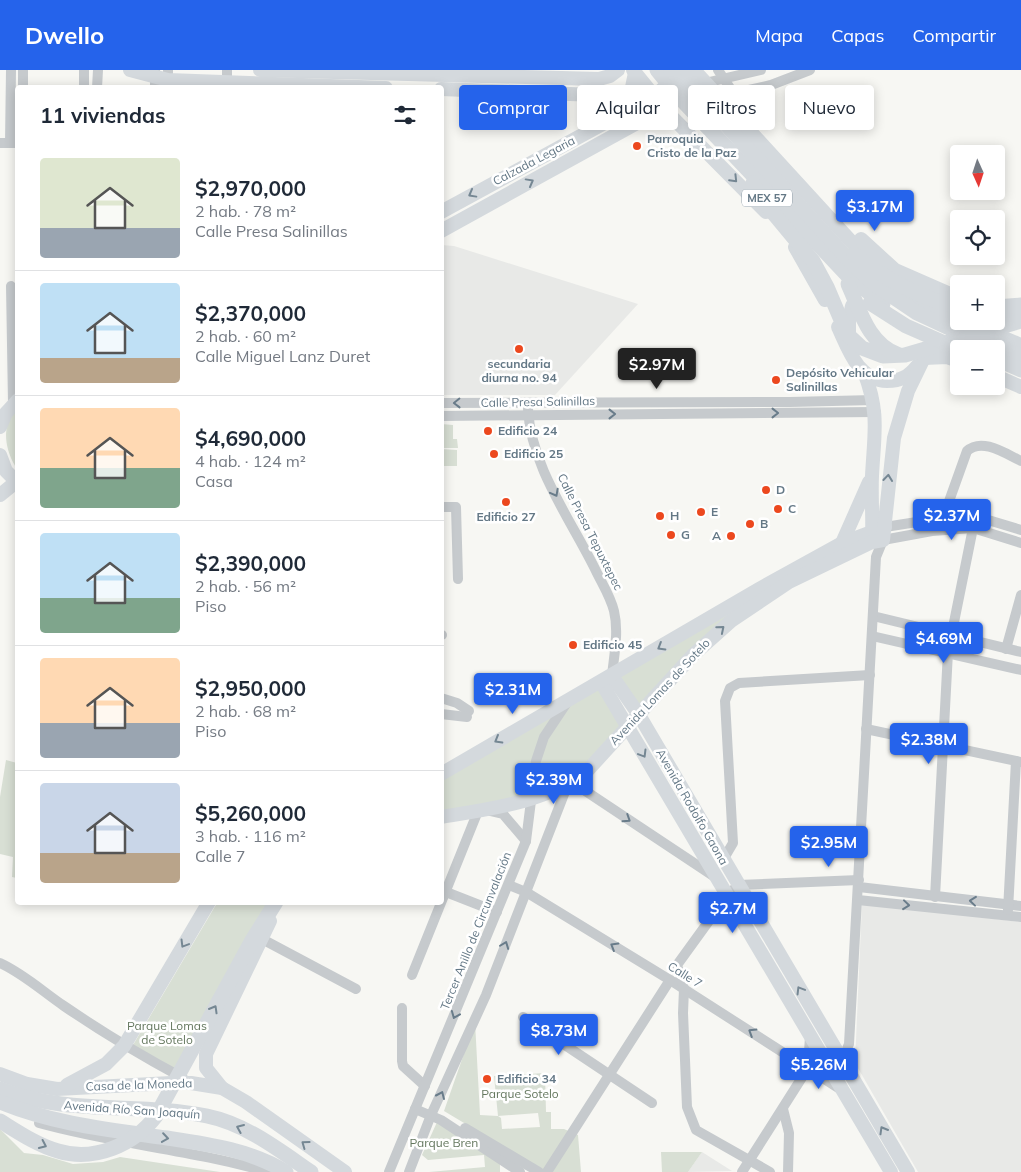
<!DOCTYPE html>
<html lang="es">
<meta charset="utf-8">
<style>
body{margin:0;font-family:Mulish,sans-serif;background:#f6f6f7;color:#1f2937;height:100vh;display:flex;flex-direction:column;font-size:19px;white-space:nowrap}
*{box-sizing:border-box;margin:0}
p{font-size:16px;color:#747a83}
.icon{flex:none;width:28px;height:28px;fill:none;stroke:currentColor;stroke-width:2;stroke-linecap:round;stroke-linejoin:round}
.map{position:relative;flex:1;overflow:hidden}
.drawer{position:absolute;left:15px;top:15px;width:429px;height:820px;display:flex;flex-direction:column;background:#fff;border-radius:5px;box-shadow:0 2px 12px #0003}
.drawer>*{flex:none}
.banner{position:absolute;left:459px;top:15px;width:475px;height:45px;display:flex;gap:10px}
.needle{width:32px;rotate:177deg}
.buttons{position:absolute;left:950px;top:75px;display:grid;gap:10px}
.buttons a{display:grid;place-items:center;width:55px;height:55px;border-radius:5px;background:#fff;box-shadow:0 2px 12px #0003;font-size:25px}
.price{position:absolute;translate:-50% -42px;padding:0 11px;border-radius:5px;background:#2563eb;color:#fff;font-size:16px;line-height:32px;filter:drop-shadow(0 1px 2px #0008)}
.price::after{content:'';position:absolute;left:50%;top:30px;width:15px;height:11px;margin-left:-8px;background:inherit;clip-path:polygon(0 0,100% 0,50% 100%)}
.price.current{background:#222;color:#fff}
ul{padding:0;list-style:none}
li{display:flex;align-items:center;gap:15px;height:125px;padding:0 25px}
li+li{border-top:1px solid #e0e1e3}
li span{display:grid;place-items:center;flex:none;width:140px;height:100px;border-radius:5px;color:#555}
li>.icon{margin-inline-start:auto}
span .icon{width:60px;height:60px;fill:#fffc;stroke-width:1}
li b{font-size:21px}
h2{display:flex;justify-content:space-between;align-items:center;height:60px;padding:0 25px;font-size:21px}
.chip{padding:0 18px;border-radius:5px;background:#fff;box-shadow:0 2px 12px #0003;font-size:18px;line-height:45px}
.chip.current{background:#2563eb;color:#fff}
header{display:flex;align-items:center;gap:30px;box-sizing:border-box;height:70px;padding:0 25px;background:#2563eb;color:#fff}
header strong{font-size:24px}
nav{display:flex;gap:28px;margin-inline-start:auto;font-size:18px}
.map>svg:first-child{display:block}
.built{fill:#e8e9e7}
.green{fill:#d8dfd4;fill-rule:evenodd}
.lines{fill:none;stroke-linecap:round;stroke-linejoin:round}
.minor{stroke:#c6cacd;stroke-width:10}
.major{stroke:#d4d9dd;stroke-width:14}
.highway{stroke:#d4d9dd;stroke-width:15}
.oneway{stroke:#758793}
.oneway2{stroke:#697c8a}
.poi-dot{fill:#ec481e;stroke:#fff;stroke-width:2}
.labels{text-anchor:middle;stroke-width:5;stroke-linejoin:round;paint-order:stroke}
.shield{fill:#fff;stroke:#92a0aa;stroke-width:1}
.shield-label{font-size:11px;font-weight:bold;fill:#647886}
.poi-label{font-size:12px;font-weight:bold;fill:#647886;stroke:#fff;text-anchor:start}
.street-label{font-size:12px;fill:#647886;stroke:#fff}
.park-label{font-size:12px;fill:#65785f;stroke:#fff}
</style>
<header>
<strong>Dwello</strong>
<nav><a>Mapa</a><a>Capas</a><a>Compartir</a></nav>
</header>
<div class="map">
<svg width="1021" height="1102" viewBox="0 0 1021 1102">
<rect width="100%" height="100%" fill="#f7f7f3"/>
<!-- built -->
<g class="built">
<path d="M 441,175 L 454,176 L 638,234 L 555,325 L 441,325 Z"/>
<path d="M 862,833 L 1021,852 L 1021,1102 L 918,1102 L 855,993 Z"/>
<path d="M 702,1082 L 732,1101 L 688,1102 Z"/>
</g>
<!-- green -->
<g class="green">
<path d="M 17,338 L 17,399 C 5,381 0,355 17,338 Z"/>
<path d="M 441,354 L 453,355 L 453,369 L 457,369 L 458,378 L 441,378 Z"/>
<path d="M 441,379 L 457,380 L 457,396 L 441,396 Z"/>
<path d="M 781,515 L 641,637 L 618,606 Z"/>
<path d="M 602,615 L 625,654 L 578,704 L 534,723 L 441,743 L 441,711 Z"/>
<path d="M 6,690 L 17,693 L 17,808 L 12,807 L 13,787 L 0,784 L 0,727 Z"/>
<path d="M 217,833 L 270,833 L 175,999 L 133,975 Z"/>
<path d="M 475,952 L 480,1045 L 498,1046 L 494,1006 L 545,1003 L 546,1042 L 551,1042 L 551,1059 L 564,1059 L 578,1065 L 581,1102 L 546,1102 L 444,1041 ZM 538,1043 L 540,1057 L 502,1059 L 501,1048 L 498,1046 Z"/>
<path d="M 438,1050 L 500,1091 L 500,1102 L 429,1102 L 485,1097 L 484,1085 L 428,1090 L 422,1085 Z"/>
<path d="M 0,1059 L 24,1083 L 43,1085 L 73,1094 L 103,1092 L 120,1087 L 220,1102 L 0,1102 Z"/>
<path d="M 661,1082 L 702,1082 L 688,1102 L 662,1102 Z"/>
</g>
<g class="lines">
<!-- minor -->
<g class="minor">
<path d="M 168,0 L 168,18"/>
<path d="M 227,0 L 227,18"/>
<path d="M 718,0 L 734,24"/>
<path d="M 155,1 L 155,18"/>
<path d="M 705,13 L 761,0"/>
<path d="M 23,18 L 23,0"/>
<path d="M 84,18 L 84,0"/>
<path d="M 97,18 L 98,0"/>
<path d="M 717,27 L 771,15 L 810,0"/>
<path d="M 0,73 L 18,73"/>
<path d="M 10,73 L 11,0"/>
<path d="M 11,216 L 13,333"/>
<path d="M 441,333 L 790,332 L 874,330"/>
<path d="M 528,339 C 531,398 572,451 597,503 C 603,515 611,528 614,541 C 619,562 614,585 612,606"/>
<path d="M 441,346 L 876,342"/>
<path d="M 441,437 L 456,437 L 458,509"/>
<path d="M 943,448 L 967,381 C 982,367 1006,384 1021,391"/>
<path d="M 885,457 L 955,446 L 975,446 L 1021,460"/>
<path d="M 873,546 L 1021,582"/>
<path d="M 441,565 L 442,565"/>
<path d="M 872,566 L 1021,600"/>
<path d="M 1006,579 L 1021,525"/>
<path d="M 441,628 L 457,633 L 469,641"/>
<path d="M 441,644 L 467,647"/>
<path d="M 866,659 L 1021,692"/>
<path d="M 572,712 L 715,807"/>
<path d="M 490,741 L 503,744 L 526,771"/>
<path d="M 723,790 L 733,773 L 725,631 L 730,618 L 739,613 L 870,605"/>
<path d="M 509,815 L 526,822 L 670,910 L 840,1019"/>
<path d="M 859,817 L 1021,836"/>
<path d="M 446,822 L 497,842"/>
<path d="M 935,827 L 948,582 L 973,458"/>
<path d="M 858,830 L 1021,847"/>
<path d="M 1008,840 L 1016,691"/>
<path d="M 262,869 L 356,919"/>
<path d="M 0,893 C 24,904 42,921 64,936 C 102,962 142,986 183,1008"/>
<path d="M 412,905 L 478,741"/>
<path d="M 402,938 L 402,991 L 403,996 L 425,1016"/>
<path d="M 523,947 L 652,1033"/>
<path d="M 808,998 L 810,966"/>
<path d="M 415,1039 L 441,1050 L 520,1102"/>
<path d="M 783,1039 L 789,1063 L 788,1102"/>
<path d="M 39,1053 C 114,1074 193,1080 268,1102"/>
<path d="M 465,1058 L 539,1102"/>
<path d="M 389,1102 L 526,771 L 536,691 L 544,667 L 566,634"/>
<path d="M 409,1102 L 431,1045 L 486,925 L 568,714"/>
<path d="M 547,1102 L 670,910"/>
<path d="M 742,1102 L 808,998 C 825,994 843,992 849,974 L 876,487 L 883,470 L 932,461 L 973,458 L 1021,473"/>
<path d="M 770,1102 L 696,1060 L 687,1037 L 683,943 L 684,919 L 677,895 L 727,826 L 738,815 L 859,810"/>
</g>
<!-- major -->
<g class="major">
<path d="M 130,0 L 168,10 L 386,18"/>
<path d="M 260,0 L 599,9 L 610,6 L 618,0"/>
<path d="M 633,0 L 667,42 L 766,142"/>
<path d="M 694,0 L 869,191"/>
<path d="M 441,19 L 595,25 L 602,28 L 608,37 L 606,53"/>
<path d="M 618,46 L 631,22 L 635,3"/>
<path d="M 441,142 L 654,26 L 677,7"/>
<path d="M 441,161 L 655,43 L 686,18"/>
<path d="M 861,169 L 895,200 L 959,228"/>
<path d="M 795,177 L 825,230"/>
<path d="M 907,225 L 959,249"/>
<path d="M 996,248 L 1021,244"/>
<path d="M 964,251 L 1021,275"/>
<path d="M 838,257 C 848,278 858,311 887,311 C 901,311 909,306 917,296"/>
<path d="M 849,267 L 849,249 L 852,236"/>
<path d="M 924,288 L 947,287 L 959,291"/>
<path d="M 864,302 C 880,343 874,365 872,406 C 871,427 873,448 872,469"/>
<path d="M 996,306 L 1021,317"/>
<path d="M 0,357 L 6,343 L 18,330"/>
<path d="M 0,385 L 6,401 L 18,413"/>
<path d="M 0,425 L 16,412"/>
<path d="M 842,473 L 869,412"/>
<path d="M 612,606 L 639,645 L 908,1102"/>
<path d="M 601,612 L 891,1102"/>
<path d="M 441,704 L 759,519 L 842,473 L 885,457"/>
<path d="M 441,747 C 490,739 547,732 587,701 L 693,585 L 731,551 L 789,512 L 872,472 L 883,470 L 894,368 L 908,321 L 924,288"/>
<path d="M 0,1004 L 27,1014 L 57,1019 L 171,1013 L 191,1013 L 222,1018 L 246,1032 L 345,1102"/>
<path d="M 67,1015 L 106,994 L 124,976 L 209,832"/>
<path d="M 222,1018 L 206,998 L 206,984 L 270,851"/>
</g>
<!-- highway -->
<g class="highway">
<path d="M 657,0 L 680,28 L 848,206 L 883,234"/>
<path d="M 671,0 L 695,25 L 709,36 L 848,189 L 874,214 L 917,243 L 994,279"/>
<path d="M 687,0 L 707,30"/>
<path d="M 753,113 L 764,132 L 813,191 L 827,217 L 847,264 L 862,278 L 883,286 L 905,285 L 1021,251"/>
<path d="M 854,184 C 879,206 926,231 959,237"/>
<path d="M 848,214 C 860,240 868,273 897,284"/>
<path d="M 870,233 L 906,256 L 947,274"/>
<path d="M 996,237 L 1021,235"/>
<path d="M 987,271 L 1021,286"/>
<path d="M 996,289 L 1021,300"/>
<path d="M 0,1019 C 68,1046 138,1032 207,1046 C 246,1054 279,1080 311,1102"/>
<path d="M 0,1032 C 52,1054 111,1060 167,1068 C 207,1074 251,1080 286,1102"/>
<path d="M 0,1051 C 18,1062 37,1075 58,1081 C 94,1092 134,1075 156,1046 L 251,872 L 276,832"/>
</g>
</g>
<!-- one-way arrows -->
<defs><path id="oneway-chevron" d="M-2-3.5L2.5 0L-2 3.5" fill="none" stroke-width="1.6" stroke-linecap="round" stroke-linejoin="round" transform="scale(1.25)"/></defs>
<g class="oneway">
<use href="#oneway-chevron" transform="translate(734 109) rotate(46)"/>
<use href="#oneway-chevron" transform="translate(530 112) rotate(-29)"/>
<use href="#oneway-chevron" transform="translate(472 124) rotate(151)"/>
<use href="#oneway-chevron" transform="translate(888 408) rotate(-84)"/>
<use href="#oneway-chevron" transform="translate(721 559) rotate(-40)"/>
<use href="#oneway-chevron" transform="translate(661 577) rotate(149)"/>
<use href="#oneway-chevron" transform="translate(498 670) rotate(150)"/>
<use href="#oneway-chevron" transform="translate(643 684) rotate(59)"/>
<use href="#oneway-chevron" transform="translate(184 874) rotate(121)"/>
<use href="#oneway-chevron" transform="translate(800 920) rotate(-121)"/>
<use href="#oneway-chevron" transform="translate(214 939) rotate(-60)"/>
<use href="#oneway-chevron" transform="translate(240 1058) rotate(-157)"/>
<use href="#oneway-chevron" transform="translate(883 1060) rotate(-120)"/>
<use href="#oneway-chevron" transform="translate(165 1068) rotate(8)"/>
<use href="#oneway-chevron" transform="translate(305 1074) rotate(-144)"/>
<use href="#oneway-chevron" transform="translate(43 1075) rotate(25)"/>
</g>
<g class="oneway2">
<use href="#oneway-chevron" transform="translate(457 333) rotate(179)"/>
<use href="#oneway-chevron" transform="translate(775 343)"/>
<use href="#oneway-chevron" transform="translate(612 344)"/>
<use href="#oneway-chevron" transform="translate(555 423) rotate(62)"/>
<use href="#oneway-chevron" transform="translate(627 749) rotate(33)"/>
<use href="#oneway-chevron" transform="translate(973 831) rotate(-174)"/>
<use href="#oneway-chevron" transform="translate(906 835) rotate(6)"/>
<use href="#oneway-chevron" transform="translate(505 875) rotate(-69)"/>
<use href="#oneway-chevron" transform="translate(614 876) rotate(-149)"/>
<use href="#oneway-chevron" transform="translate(455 945) rotate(112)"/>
<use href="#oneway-chevron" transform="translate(752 962) rotate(-148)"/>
<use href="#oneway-chevron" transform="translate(441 1025) rotate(-66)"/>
</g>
<!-- markers -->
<g class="poi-dot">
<circle cx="637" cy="76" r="5"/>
<circle cx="519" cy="279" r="5"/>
<circle cx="776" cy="310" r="5"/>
<circle cx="488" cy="361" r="5"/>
<circle cx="494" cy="384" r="5"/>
<circle cx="766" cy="420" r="5"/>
<circle cx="506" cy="432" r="5"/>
<circle cx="778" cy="439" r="5"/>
<circle cx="701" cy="442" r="5"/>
<circle cx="660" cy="446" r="5"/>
<circle cx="750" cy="454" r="5"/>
<circle cx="671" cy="465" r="5"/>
<circle cx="731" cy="466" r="5"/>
<circle cx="573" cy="575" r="5"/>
<circle cx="487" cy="1009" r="5"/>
</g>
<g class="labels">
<!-- shield labels -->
<rect class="shield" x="742" y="119.5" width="50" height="17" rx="4"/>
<g class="shield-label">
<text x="767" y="132">MEX 57</text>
</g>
<!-- poi labels -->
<g class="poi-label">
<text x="647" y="73">Parroquia<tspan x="647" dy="14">Cristo de la Paz</tspan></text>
<text x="519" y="298" text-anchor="middle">secundaria<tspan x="519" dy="14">diurna no. 94</tspan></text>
<text x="786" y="307">Depósito Vehicular<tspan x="786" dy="14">Salinillas</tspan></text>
<text x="498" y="365">Edificio 24</text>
<text x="504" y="388">Edificio 25</text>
<text x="776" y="424">D</text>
<text x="788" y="443">C</text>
<text x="711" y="446">E</text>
<text x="670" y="450">H</text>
<text x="506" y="451" text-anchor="middle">Edificio 27</text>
<text x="760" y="458">B</text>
<text x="681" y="469">G</text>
<text x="721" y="470" text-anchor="end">A</text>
<text x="583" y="579">Edificio 45</text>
<text x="497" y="1013">Edificio 34</text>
</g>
<!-- street labels -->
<g class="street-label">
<text transform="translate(534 91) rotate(-28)" y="4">Calzada Legaria</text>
<text transform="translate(538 332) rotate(-1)" y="4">Calle Presa Salinillas</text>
<text transform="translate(590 462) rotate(63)" y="4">Calle Presa Tepuxtepec</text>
<text transform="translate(660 622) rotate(-47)" y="4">Avenida Lomas de Sotelo</text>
<text transform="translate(692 737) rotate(60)" y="4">Avenida Rodolfo Gaona</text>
<text transform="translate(476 861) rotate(-68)" y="4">Tercer Anillo de Circunvalación</text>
<text transform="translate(685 905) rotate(32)" y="4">Calle 7</text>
<text transform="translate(139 1015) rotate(-2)" y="4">Casa de la Moneda</text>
<text transform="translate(132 1040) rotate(4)" y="4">Avenida Río San Joaquín</text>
</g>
<!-- park labels -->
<g class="park-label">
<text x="167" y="960">Parque Lomas<tspan x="167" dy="14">de Sotelo</tspan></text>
<text x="520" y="1028">Parque Sotelo</text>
<text x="444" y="1077">Parque Bren</text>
</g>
</g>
</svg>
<div class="buttons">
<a><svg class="needle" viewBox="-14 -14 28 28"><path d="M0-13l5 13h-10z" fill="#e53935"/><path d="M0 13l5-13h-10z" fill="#747a83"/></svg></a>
<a><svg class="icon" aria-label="locate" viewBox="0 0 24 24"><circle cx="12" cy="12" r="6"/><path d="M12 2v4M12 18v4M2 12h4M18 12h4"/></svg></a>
<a>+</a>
<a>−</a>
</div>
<b class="price" style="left:875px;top:162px">$3.17M</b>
<b class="price current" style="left:657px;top:320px">$2.97M</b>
<b class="price" style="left:952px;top:471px">$2.37M</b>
<b class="price" style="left:944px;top:594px">$4.69M</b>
<b class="price" style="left:513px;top:645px">$2.31M</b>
<b class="price" style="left:929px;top:695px">$2.38M</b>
<b class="price" style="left:554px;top:735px">$2.39M</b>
<b class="price" style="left:829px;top:798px">$2.95M</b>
<b class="price" style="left:733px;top:864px">$2.7M</b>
<b class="price" style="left:559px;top:986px">$8.73M</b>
<b class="price" style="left:819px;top:1020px">$5.26M</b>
<div class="banner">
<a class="chip current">Comprar</a>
<a class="chip">Alquilar</a>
<a class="chip">Filtros</a>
<a class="chip">Nuevo</a>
</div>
<section class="drawer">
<h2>11 viviendas<svg class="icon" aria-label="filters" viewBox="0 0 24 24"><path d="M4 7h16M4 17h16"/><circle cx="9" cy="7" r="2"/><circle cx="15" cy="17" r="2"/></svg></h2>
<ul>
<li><span style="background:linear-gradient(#dfe7d0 70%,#9aa5b1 0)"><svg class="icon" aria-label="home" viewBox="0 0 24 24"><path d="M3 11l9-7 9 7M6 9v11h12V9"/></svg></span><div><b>$2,970,000</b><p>2 hab. · 78 m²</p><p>Calle Presa Salinillas</p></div></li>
<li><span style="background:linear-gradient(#bfe0f5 75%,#b9a48a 0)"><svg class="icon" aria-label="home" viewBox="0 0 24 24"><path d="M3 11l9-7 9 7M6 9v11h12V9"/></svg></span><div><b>$2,370,000</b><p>2 hab. · 60 m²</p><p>Calle Miguel Lanz Duret</p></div></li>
<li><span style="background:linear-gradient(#ffd9b3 60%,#7fa58c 0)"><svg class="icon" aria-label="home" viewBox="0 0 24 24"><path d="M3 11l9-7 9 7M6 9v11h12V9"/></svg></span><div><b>$4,690,000</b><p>4 hab. · 124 m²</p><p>Casa</p></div></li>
<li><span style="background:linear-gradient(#bfe0f5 65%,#7fa58c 0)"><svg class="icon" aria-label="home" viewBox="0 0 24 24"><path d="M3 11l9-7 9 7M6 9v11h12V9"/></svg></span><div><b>$2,390,000</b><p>2 hab. · 56 m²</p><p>Piso</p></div></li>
<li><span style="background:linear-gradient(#ffd9b3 65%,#9aa5b1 0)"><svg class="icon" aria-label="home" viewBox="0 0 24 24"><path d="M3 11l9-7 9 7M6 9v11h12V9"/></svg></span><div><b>$2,950,000</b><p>2 hab. · 68 m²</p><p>Piso</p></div></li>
<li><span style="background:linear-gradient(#c9d6e8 70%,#b9a48a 0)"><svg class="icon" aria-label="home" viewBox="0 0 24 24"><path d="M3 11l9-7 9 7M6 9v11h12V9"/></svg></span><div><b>$5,260,000</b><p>3 hab. · 116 m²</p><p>Calle 7</p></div></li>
</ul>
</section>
</div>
